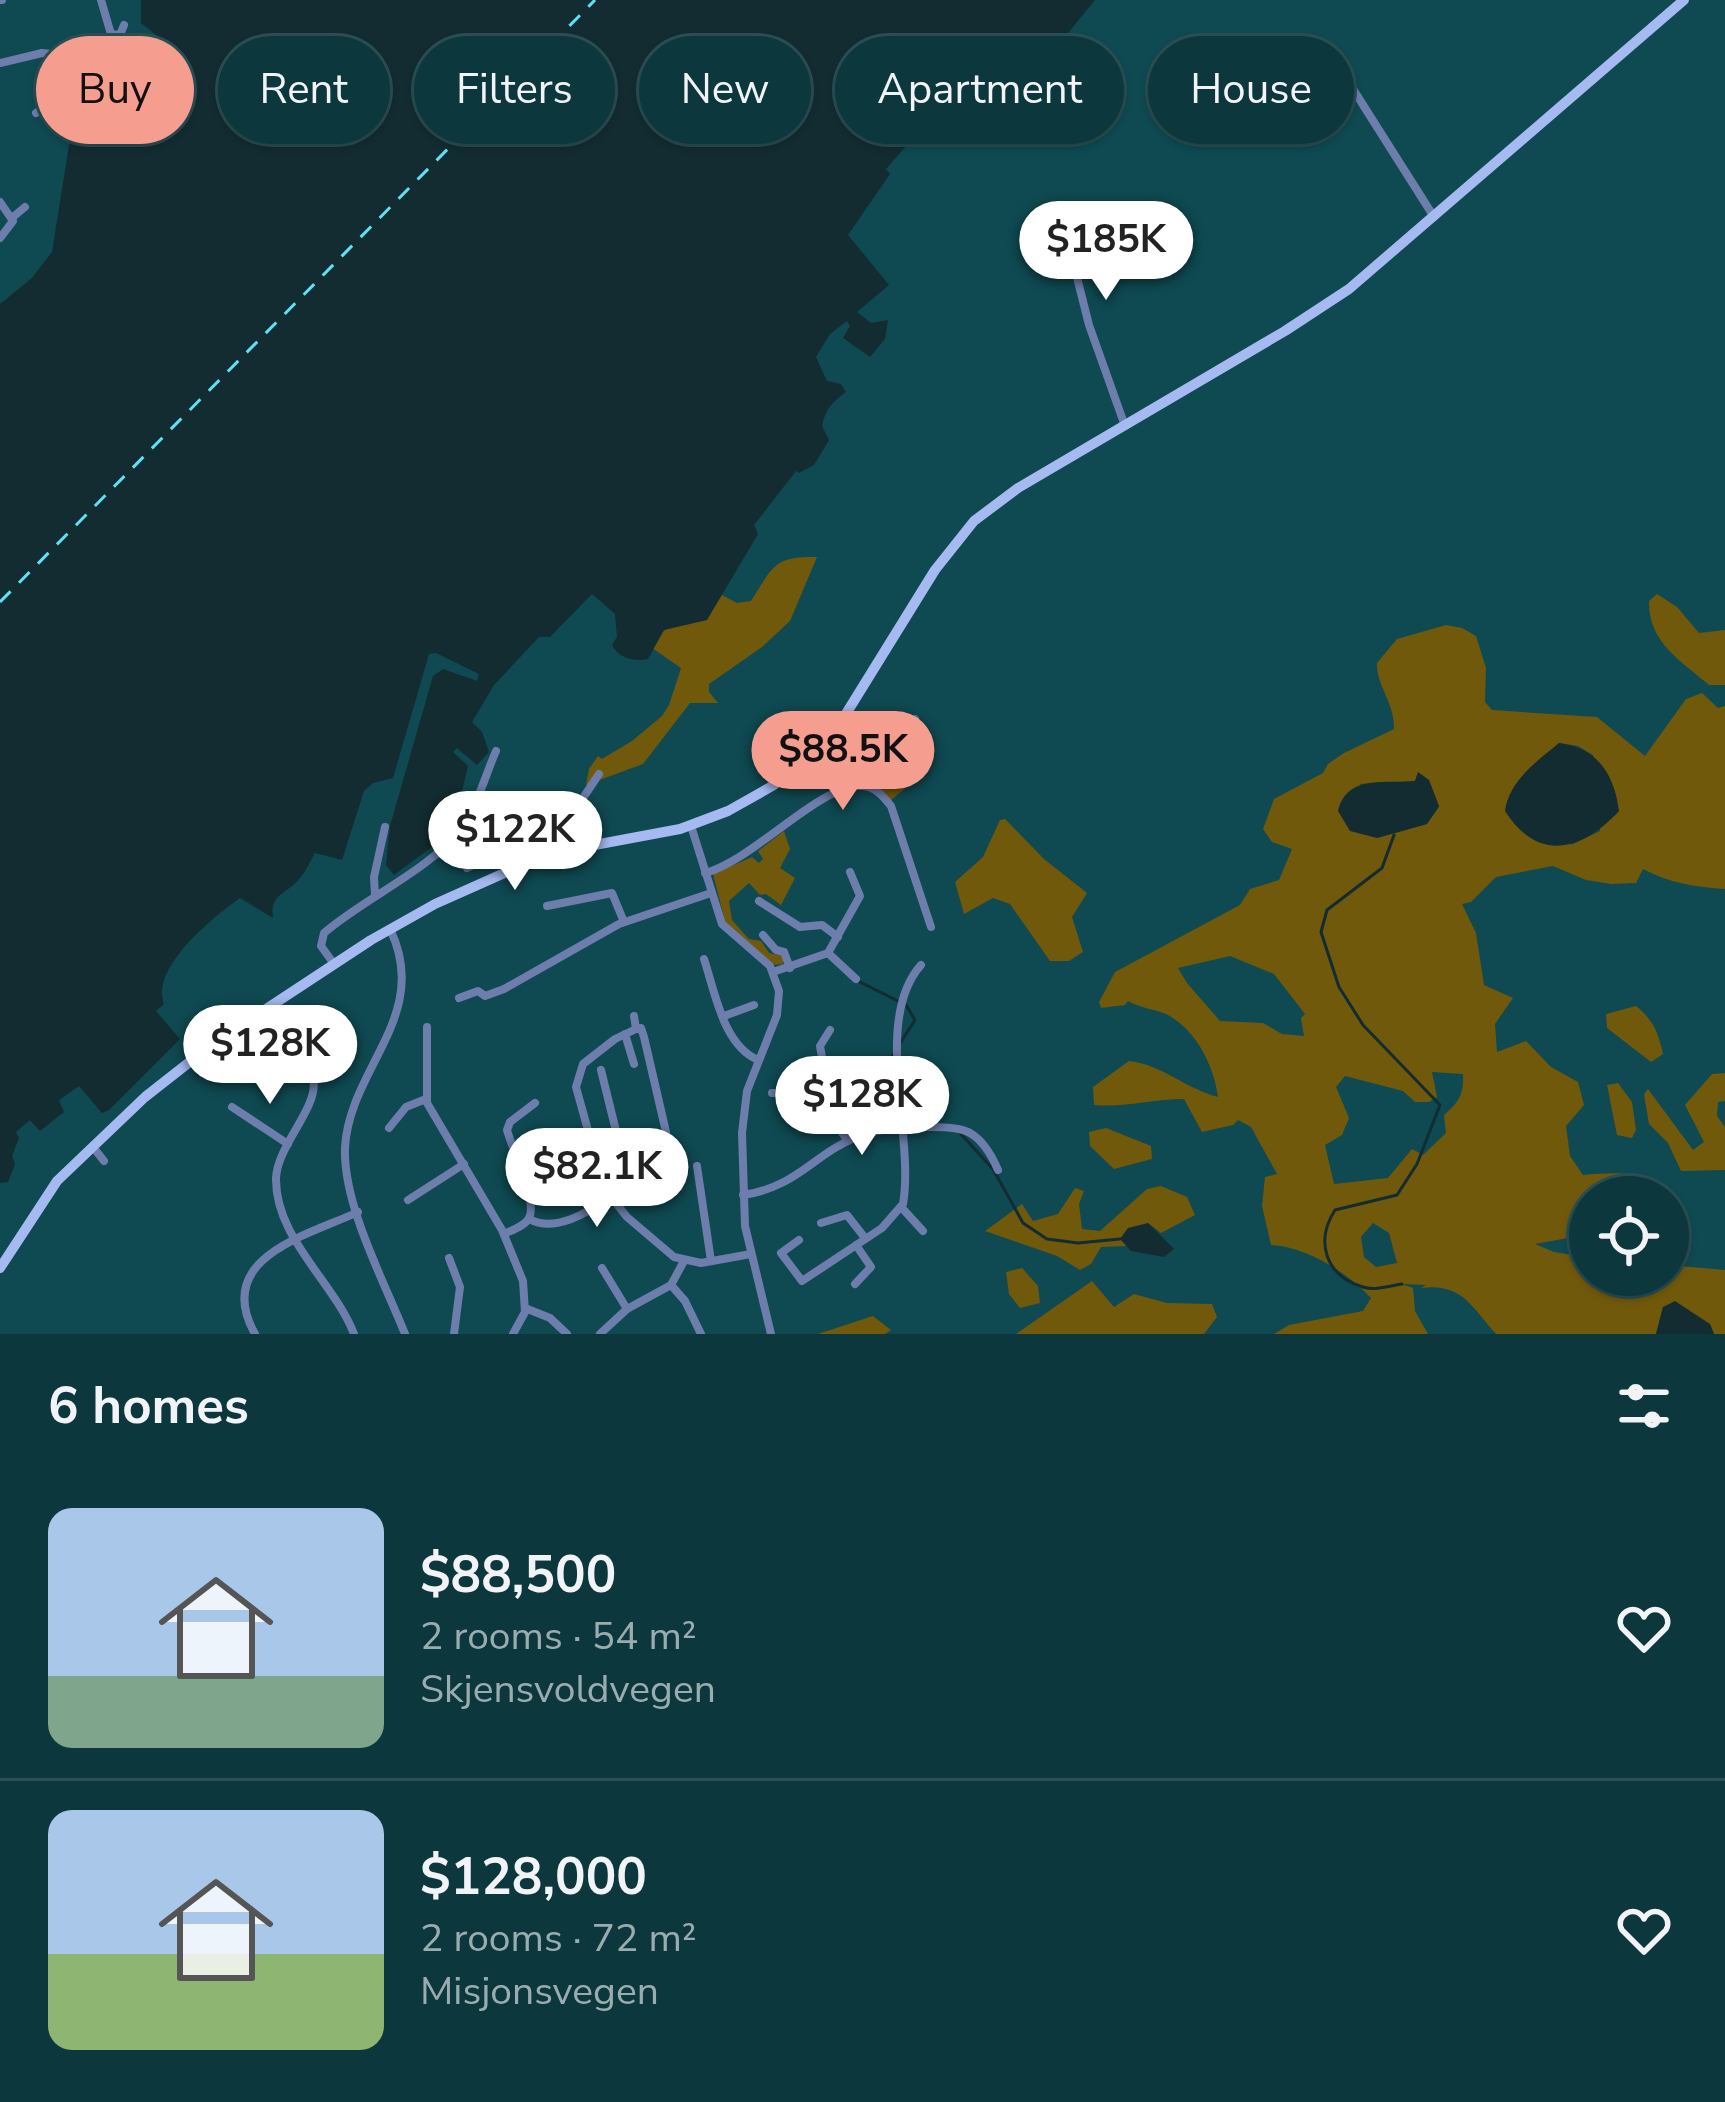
<!DOCTYPE html>
<meta charset="utf-8">
<style>
body{margin:0;font-family:"Nunito Sans",sans-serif;background:#194248;color:#f1f3f6;height:100vh;display:flex;flex-direction:column;font-size:45px;white-space:nowrap}
*{box-sizing:border-box;margin:0}
p{font-size:39px;color:#9aacb0}
.icon{flex:none;width:66px;height:66px;fill:none;stroke:currentColor;stroke-width:2;stroke-linecap:round;stroke-linejoin:round}
.map{position:relative;height:1334px;overflow:hidden}
.panel{display:flex;flex-direction:column;background:#0b373d;flex:1}
.panel>*{flex:none}
.hud{position:absolute;left:36px;top:36px;width:1653px;height:108px;display:flex;gap:24px}
.controls{position:absolute;left:1569px;top:1176px;display:grid;gap:24px}
.controls a{display:grid;place-items:center;width:120px;height:120px;border-radius:50%;background:#0b373d;box-shadow:0 3px 9px #0004,0 0 0 3px #2b5157;font-size:60px}
.price{position:absolute;translate:-50% -102px;padding:0 27px;border-radius:42px;background:#fff;color:#222;font-size:39px;line-height:78px;filter:drop-shadow(0 3px 6px #0008)}
.price::after{content:'';position:absolute;left:50%;top:72px;width:36px;height:27px;margin-left:-18px;background:inherit;clip-path:polygon(0 0,100% 0,50% 100%)}
.price.on{background:#f59d8f;color:#111}
ul{padding:0;list-style:none}
li{display:flex;align-items:center;gap:36px;height:300px;padding:0 48px}
li+li{border-top:3px solid #2b5157}
li span{display:grid;place-items:center;flex:none;width:336px;height:240px;border-radius:24px;color:#555}
li>.icon{margin-inline-start:auto}
span .icon{width:144px;height:144px;fill:#fffc;stroke-width:1}
li b{font-size:51px}
h2{display:flex;justify-content:space-between;align-items:center;height:144px;padding:0 48px;font-size:51px}
.tag{padding:0 42px;border-radius:54px;background:#0b373d;box-shadow:0 3px 9px #0004,0 0 0 3px #2b5157;font-size:42px;line-height:108px}
.tag.on{background:#f59d8f;color:#111}
.map>svg:first-child{display:block}
.green{fill:#71590c;fill-rule:evenodd}
.water{fill:#132c31}
.lines{fill:none;stroke-linecap:round;stroke-linejoin:round}
.stream{stroke:#132c31;stroke-width:3}
.ferry{stroke:#5fe0f4;stroke-width:3;stroke-dasharray:15 12;stroke-linecap:butt}
.minor{stroke:#6d7eac;stroke-width:8}
.major{stroke:#a6baf2;stroke-width:10}
</style>
<div class="map">
<svg width="1725" height="1334" viewBox="0 0 1725 1334">
<rect width="100%" height="100%" fill="#0f4951"/>
<!-- green -->
<g class="green">
<path d="M 817,557 L 790,621 L 762,647 L 709,684 L 709,692 L 718,703 L 690,703 L 643,764 L 586,785 L 589,769 L 598,756 L 602,759 L 632,741 L 662,716 L 669,705 L 681,668 L 652,648 C 661,623 683,623 707,620 L 720,594 L 737,603 L 751,601 C 773,567 773,556 817,557 Z"/>
<path d="M 1657,594 L 1677,607 L 1699,633 L 1725,630 L 1725,685 L 1709,685 C 1681,661 1648,642 1649,601 Z"/>
<path d="M 1446,625 L 1462,628 L 1476,636 L 1486,668 L 1485,702 L 1492,710 L 1597,717 L 1645,756 L 1686,699 L 1702,693 L 1718,708 L 1725,706 L 1725,889 C 1695,887 1669,883 1643,869 L 1636,883 L 1611,884 L 1586,880 L 1553,866 L 1496,877 L 1471,902 L 1462,904 L 1476,933 L 1484,985 L 1513,998 L 1495,1024 L 1497,1052 L 1526,1041 L 1551,1067 L 1578,1082 L 1584,1105 L 1566,1126 L 1570,1156 L 1583,1175 C 1621,1172 1648,1170 1676,1198 L 1678,1227 L 1668,1250 L 1668,1197 L 1590,1197 L 1590,1234 L 1535,1244 L 1554,1252 L 1590,1258 L 1590,1275 L 1668,1275 L 1668,1265 L 1725,1270 L 1725,1334 L 1714,1334 L 1710,1324 L 1663,1307 L 1656,1334 L 1496,1334 C 1471,1306 1462,1283 1421,1288 L 1426,1285 L 1402,1284 L 1413,1288 L 1415,1311 L 1428,1334 L 1274,1334 L 1289,1325 L 1363,1311 L 1371,1298 C 1348,1273 1305,1246 1271,1245 L 1262,1206 L 1265,1177 L 1277,1174 L 1251,1127 L 1238,1120 L 1233,1125 L 1202,1132 L 1184,1099 C 1153,1099 1124,1108 1094,1105 L 1093,1087 L 1129,1061 C 1163,1065 1186,1089 1218,1097 C 1214,1066 1196,1029 1166,1014 C 1153,1009 1140,1008 1128,1001 L 1125,1005 L 1101,1008 L 1099,1002 L 1115,972 L 1240,905 L 1250,889 L 1279,880 L 1292,849 L 1272,842 L 1263,829 L 1274,799 L 1323,773 L 1328,764 L 1344,753 L 1394,729 C 1395,702 1376,686 1377,663 L 1397,639 ZM 1559,743 L 1578,746 L 1593,755 L 1600,831 L 1571,845 L 1540,762 ZM 1418,773 L 1429,780 L 1439,807 L 1427,824 L 1377,838 L 1360,784 L 1415,781 ZM 1230,956 L 1274,974 L 1305,1014 L 1301,1018 L 1304,1036 L 1282,1034 L 1263,1023 L 1220,1021 L 1187,983 L 1178,968 ZM 1432,1072 L 1463,1074 C 1464,1094 1459,1102 1444,1115 L 1446,1133 L 1423,1155 L 1412,1149 L 1388,1178 L 1334,1184 L 1325,1145 L 1342,1135 L 1349,1118 L 1336,1087 L 1345,1076 L 1403,1091 L 1415,1102 L 1429,1102 L 1437,1097 ZM 1373,1223 L 1389,1233 L 1397,1263 L 1376,1267 L 1364,1257 L 1361,1237 Z"/>
<path d="M 895,749 L 908,786 L 891,800 L 871,781 Z"/>
<path d="M 1005,819 L 1044,859 L 1087,893 L 1072,917 L 1083,952 L 1069,961 L 1050,961 L 1010,904 L 993,898 L 964,914 L 955,882 L 983,857 L 1000,820 Z"/>
<path d="M 784,831 L 790,849 L 780,868 L 795,878 L 781,905 L 766,894 L 760,895 L 749,883 L 729,901 L 732,920 L 749,939 L 761,941 L 769,953 L 783,956 L 783,964 L 775,965 L 726,925 L 713,874 L 752,857 L 759,863 L 763,859 L 758,851 Z"/>
<path d="M 1636,1006 C 1654,1021 1658,1032 1663,1054 L 1651,1062 L 1607,1028 L 1606,1014 Z"/>
<path d="M 1725,1073 L 1725,1101 L 1718,1102 L 1717,1116 L 1725,1127 L 1725,1170 L 1681,1171 L 1668,1143 L 1649,1124 L 1644,1094 L 1648,1089 L 1693,1150 L 1704,1142 L 1685,1105 L 1712,1074 Z"/>
<path d="M 1618,1083 L 1632,1102 L 1636,1130 L 1632,1138 L 1617,1135 L 1607,1085 Z"/>
<path d="M 1106,1128 L 1151,1146 L 1152,1159 L 1114,1169 L 1090,1146 L 1089,1132 Z"/>
<path d="M 1161,1186 L 1187,1197 L 1195,1215 L 1161,1233 L 1148,1223 L 1127,1246 L 1101,1247 L 1091,1264 L 1080,1270 L 1057,1256 L 985,1231 L 1022,1204 L 1033,1221 L 1058,1214 L 1075,1188 L 1084,1191 L 1079,1204 L 1082,1229 L 1100,1231 L 1147,1189 Z"/>
<path d="M 1022,1268 L 1038,1286 L 1040,1303 L 1020,1308 L 1009,1294 L 1006,1272 Z"/>
<path d="M 1092,1281 L 1114,1307 L 1134,1294 L 1167,1303 L 1212,1304 L 1217,1317 L 1204,1334 L 1016,1334 Z"/>
<path d="M 873,1316 L 891,1330 L 885,1334 L 818,1334 Z"/>
</g>
<!-- water -->
<g class="water">
<path d="M 141,0 L 1095,0 L 1046,60 L 1041,55 L 1030,63 L 1034,70 L 991,101 L 980,97 L 914,137 L 886,169 L 890,174 L 848,235 L 889,285 L 857,312 L 871,323 L 888,320 L 885,339 L 870,357 L 843,338 L 850,326 L 847,321 L 830,334 L 816,357 L 827,381 L 841,384 L 846,392 C 832,402 825,410 822,426 L 829,440 L 814,465 L 799,473 L 796,471 L 754,525 L 758,534 L 707,620 L 664,630 L 648,659 C 634,662 618,658 612,645 L 617,637 L 615,614 L 592,594 L 550,637 L 539,637 L 494,685 L 472,722 L 482,732 L 489,752 L 477,765 L 457,748 L 453,752 L 468,766 L 452,832 L 394,875 L 386,865 L 390,826 L 433,676 L 443,669 L 477,681 L 479,674 L 436,653 L 429,654 L 393,778 L 373,783 L 364,791 L 342,860 L 315,853 C 310,861 306,872 299,879 C 287,894 269,894 273,918 L 240,898 C 213,917 150,968 164,1004 L 156,1011 L 180,1039 L 109,1110 L 102,1113 L 79,1086 L 59,1100 L 64,1112 L 40,1131 L 30,1120 L 16,1132 L 19,1138 L 12,1156 L 15,1164 L 8,1182 L 0,1183 L 0,304 L 32,278 L 52,252 L 69,145 C 102,116 158,121 182,80 L 176,50 L 141,23 Z"/>
<path d="M 1559,743 C 1597,748 1614,773 1619,811 C 1582,851 1538,863 1505,811 C 1509,781 1536,762 1559,743 Z"/>
<path d="M 1418,772 L 1429,780 L 1439,806 L 1427,824 L 1377,838 L 1350,831 L 1338,811 C 1347,774 1385,784 1415,781 Z"/>
<path d="M 1148,1223 L 1174,1249 L 1164,1257 L 1131,1251 L 1120,1239 L 1128,1228 Z"/>
<path d="M 1675,1301 L 1710,1324 L 1714,1334 L 1656,1334 L 1663,1307 Z"/>
</g>
<g class="lines">
<!-- stream -->
<g class="stream">
<path d="M 1394,835 L 1382,868 L 1327,910 L 1321,932 L 1339,987 L 1363,1025 L 1440,1105 L 1417,1164 L 1397,1195 L 1335,1210 C 1315,1241 1325,1276 1363,1287 C 1374,1291 1390,1286 1402,1284"/>
<path d="M 860,982 L 906,1005 L 915,1020 L 899,1045"/>
<path d="M 893,1070 L 888,1063 L 894,1053"/>
<path d="M 959,1132 L 993,1169 L 1023,1223 L 1047,1239 L 1078,1243 L 1120,1239"/>
</g>
<!-- ferry -->
<path class="ferry" d="M 0,602 L 595,0"/>
<!-- minor -->
<g class="minor">
<path d="M 0,0 L 2,0"/>
<path d="M 101,0 L 111,34 L 120,35 L 124,25"/>
<path d="M 0,63 L 42,53 L 60,55 L 75,76 L 71,94"/>
<path d="M 1346,78 L 1434,217"/>
<path d="M 36,113 L 61,95 L 68,64"/>
<path d="M 0,202 L 13,221 L 0,238"/>
<path d="M 1045,208 L 1067,238 L 1089,325 L 1125,426"/>
<path d="M 13,217 L 25,207"/>
<path d="M 864,786 L 915,719"/>
<path d="M 691,826 L 722,924 L 770,966 L 779,991 L 777,1015 L 747,1091 L 742,1133 L 745,1226 L 771,1334"/>
<path d="M 584,847 L 577,807 L 599,774"/>
<path d="M 467,868 C 503,854 545,812 577,807"/>
<path d="M 705,873 C 754,860 820,784 861,786 C 875,786 883,796 891,806 L 931,927"/>
<path d="M 375,895 L 374,877 L 385,827"/>
<path d="M 759,901 L 800,927 L 822,925 L 838,937"/>
<path d="M 547,906 L 612,893 L 624,922"/>
<path d="M 390,929 C 432,1016 349,1068 345,1148 C 343,1205 384,1281 405,1334"/>
<path d="M 763,935 L 776,950 L 784,952 L 790,968"/>
<path d="M 828,953 L 856,979"/>
<path d="M 704,959 C 715,992 723,1045 758,1060"/>
<path d="M 334,964 L 321,946 L 324,933 C 363,899 431,869 461,829 C 477,807 485,776 496,751"/>
<path d="M 773,972 L 828,953 L 860,896 L 850,872"/>
<path d="M 459,998 L 478,991 L 485,996 L 504,989 L 619,924 L 711,893"/>
<path d="M 634,1016 L 636,1029 L 641,1028 L 644,1037 L 666,1132"/>
<path d="M 724,1016 L 754,1005"/>
<path d="M 427,1027 L 427,1103 L 502,1230 L 523,1281 L 525,1312 L 513,1334"/>
<path d="M 636,1029 L 615,1039 L 583,1064 L 576,1087 L 604,1188 L 627,1217 L 674,1257 L 701,1263 L 751,1254"/>
<path d="M 625,1034 L 634,1064"/>
<path d="M 273,1052 C 362,1073 278,1131 276,1178 C 275,1238 334,1282 354,1334"/>
<path d="M 601,1070 L 617,1135"/>
<path d="M 312,1073 C 325,1070 333,1063 336,1050 L 330,1037"/>
<path d="M 772,1093 C 809,1092 828,1111 848,1141"/>
<path d="M 815,1102 L 825,1075 L 820,1046 L 830,1030"/>
<path d="M 232,1107 L 288,1144"/>
<path d="M 389,1128 L 406,1107 L 426,1099"/>
<path d="M 589,1142 L 620,1135 L 626,1140 L 638,1140"/>
<path d="M 93,1147 L 104,1161"/>
<path d="M 697,1166 L 711,1261"/>
<path d="M 743,1195 C 798,1187 814,1153 859,1136 C 879,1128 952,1122 970,1133 C 984,1141 992,1156 998,1170"/>
<path d="M 408,1200 L 464,1164"/>
<path d="M 902,1208 L 923,1231"/>
<path d="M 529,1219 C 555,1233 587,1213 610,1197"/>
<path d="M 821,1223 L 847,1215 L 865,1238"/>
<path d="M 504,1234 C 512,1230 525,1226 529,1218 C 538,1202 512,1149 507,1130 L 510,1122 L 535,1103"/>
<path d="M 799,1240 L 781,1253 L 802,1281 L 882,1228 L 903,1204 C 915,1136 872,1020 921,965"/>
<path d="M 449,1258 L 460,1287 L 454,1334"/>
<path d="M 602,1268 L 627,1309"/>
<path d="M 855,1284 L 871,1267 L 856,1245"/>
<path d="M 671,1285 L 685,1301 L 701,1334"/>
<path d="M 525,1308 L 550,1318 L 567,1334"/>
<path d="M 255,1334 C 212,1257 309,1235 358,1212"/>
<path d="M 600,1334 L 627,1309 L 671,1285 L 684,1261"/>
</g>
<!-- major -->
<path class="major" d="M 0,1268 L 57,1181 L 145,1097 L 210,1046 L 371,940 L 435,904 L 520,866 L 573,849 L 680,829 L 728,811 L 774,785 L 844,717 L 935,570 L 974,521 L 1018,488 L 1285,331 L 1349,289 L 1684,0"/>
</g>
</svg>
<div class="controls">
<a><svg class="icon" aria-label="locate" viewBox="0 0 24 24"><circle cx="12" cy="12" r="6"/><path d="M12 2v4M12 18v4M2 12h4M18 12h4"/></svg></a>
</div>
<b class="price" style="left:1106px;top:303px">$185K</b>
<b class="price on" style="left:843px;top:813px">$88.5K</b>
<b class="price" style="left:515px;top:893px">$122K</b>
<b class="price" style="left:270px;top:1107px">$128K</b>
<b class="price" style="left:862px;top:1158px">$128K</b>
<b class="price" style="left:597px;top:1230px">$82.1K</b>
<div class="hud">
<a class="tag on">Buy</a>
<a class="tag">Rent</a>
<a class="tag">Filters</a>
<a class="tag">New</a>
<a class="tag">Apartment</a>
<a class="tag">House</a>
</div>
</div>
<section class="panel">
<h2>6 homes<svg class="icon" aria-label="filters" viewBox="0 0 24 24"><path d="M4 7h16M4 17h16"/><circle cx="9" cy="7" r="2"/><circle cx="15" cy="17" r="2"/></svg></h2>
<ul>
<li><span style="background:linear-gradient(#a9c7e8 70%,#7fa58c 0)"><svg class="icon" aria-label="home" viewBox="0 0 24 24"><path d="M3 11l9-7 9 7M6 9v11h12V9"/></svg></span><div><b>$88,500</b><p>2 rooms · 54 m²</p><p>Skjensvoldvegen</p></div><svg class="icon" aria-label="heart" viewBox="0 0 24 24"><path d="M12 20l-8-8c-3-5 5-10 8-4 3-6 11-1 8 4z"/></svg></li>
<li><span style="background:linear-gradient(#a9c7e8 60%,#8fb573 0)"><svg class="icon" aria-label="home" viewBox="0 0 24 24"><path d="M3 11l9-7 9 7M6 9v11h12V9"/></svg></span><div><b>$128,000</b><p>2 rooms · 72 m²</p><p>Misjonsvegen</p></div><svg class="icon" aria-label="heart" viewBox="0 0 24 24"><path d="M12 20l-8-8c-3-5 5-10 8-4 3-6 11-1 8 4z"/></svg></li>
</ul>
</section>
